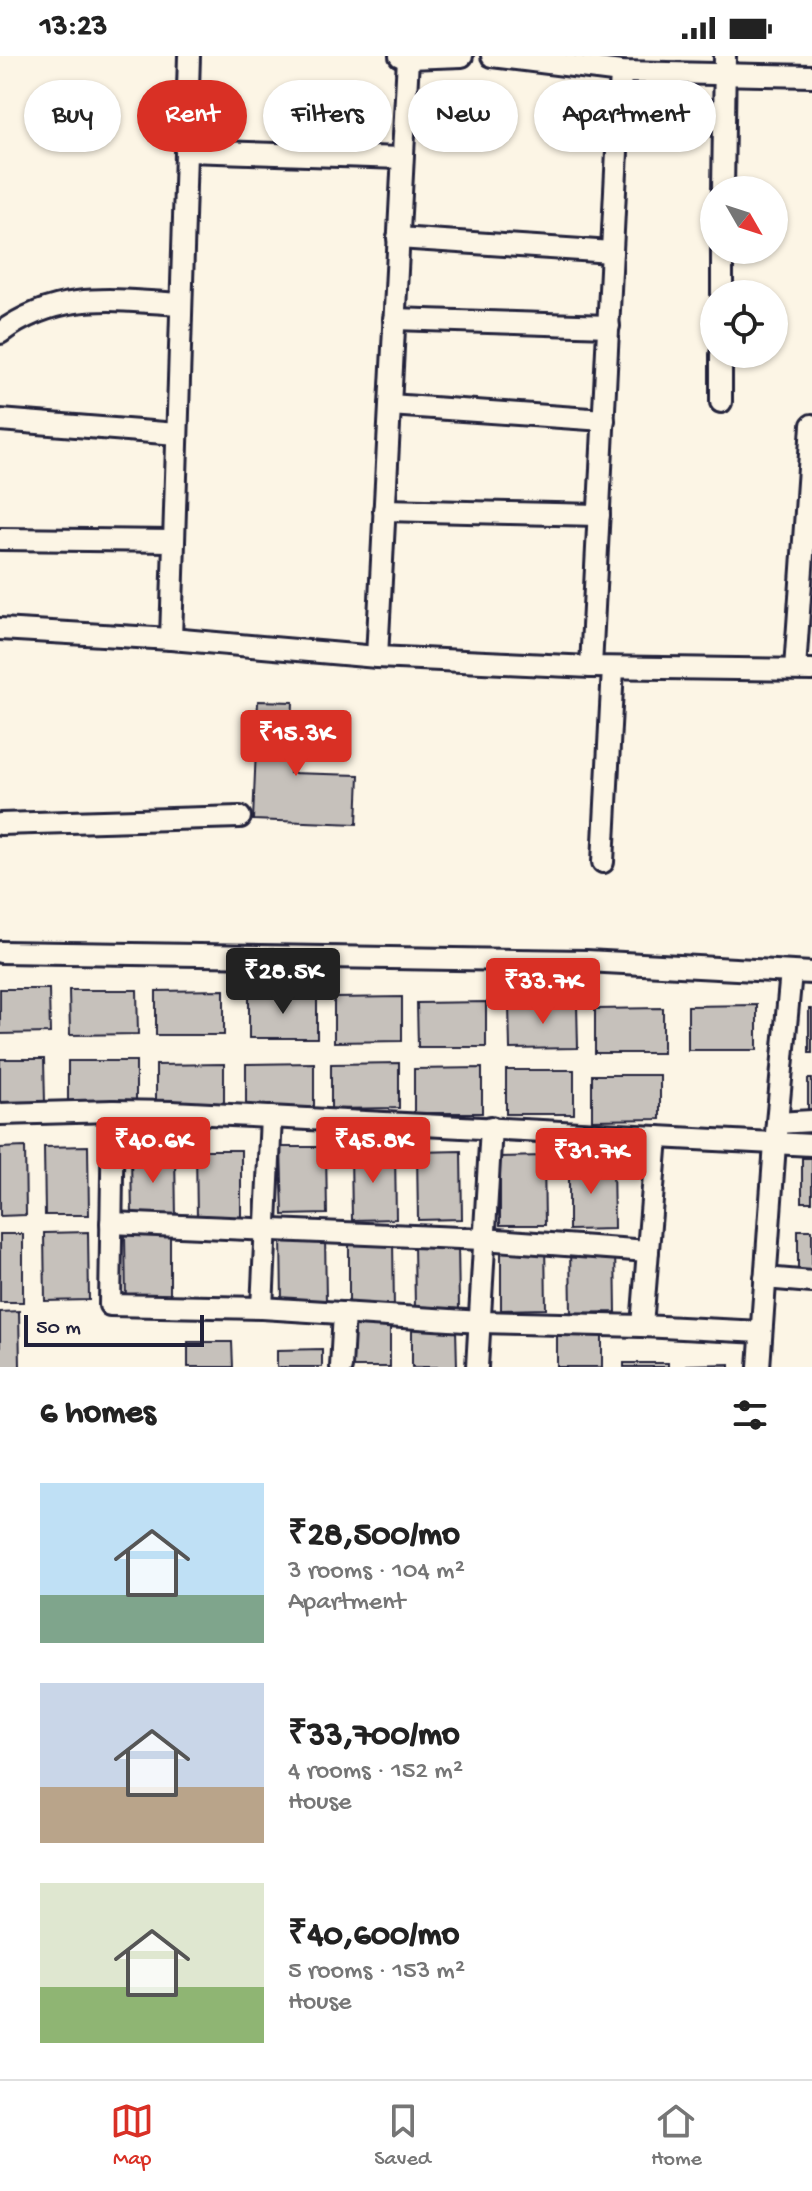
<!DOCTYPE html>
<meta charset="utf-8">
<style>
body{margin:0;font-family:"Gochi Hand",sans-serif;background:#f6f6f6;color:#222;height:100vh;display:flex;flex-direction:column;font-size:30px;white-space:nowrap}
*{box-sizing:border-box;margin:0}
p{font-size:26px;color:#767676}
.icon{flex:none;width:44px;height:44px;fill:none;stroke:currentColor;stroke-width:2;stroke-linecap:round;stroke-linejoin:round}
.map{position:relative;height:1311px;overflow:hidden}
.panel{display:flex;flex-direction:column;background:#fff;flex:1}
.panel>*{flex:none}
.banner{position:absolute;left:24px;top:24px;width:764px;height:72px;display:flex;gap:16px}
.needle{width:52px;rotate:129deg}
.fabs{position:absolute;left:700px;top:120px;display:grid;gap:16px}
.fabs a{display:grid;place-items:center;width:88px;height:88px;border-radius:50%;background:#fff;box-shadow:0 2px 6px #0004;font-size:40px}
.scale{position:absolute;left:24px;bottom:20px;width:180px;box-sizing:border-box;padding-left:8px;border:4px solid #22223b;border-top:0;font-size:22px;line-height:28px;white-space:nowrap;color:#22223b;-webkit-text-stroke:6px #fcf5e5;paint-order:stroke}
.price{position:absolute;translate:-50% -68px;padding:0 18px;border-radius:8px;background:#d93025;color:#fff;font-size:26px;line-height:52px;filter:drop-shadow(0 2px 4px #0008)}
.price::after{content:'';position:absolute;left:50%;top:48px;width:24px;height:18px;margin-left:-12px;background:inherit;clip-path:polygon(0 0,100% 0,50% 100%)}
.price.selected{background:#222;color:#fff}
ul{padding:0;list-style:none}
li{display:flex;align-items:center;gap:24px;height:200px;padding:0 40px}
li span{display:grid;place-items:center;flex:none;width:224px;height:160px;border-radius:0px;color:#555}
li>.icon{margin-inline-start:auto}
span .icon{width:96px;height:96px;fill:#fffc;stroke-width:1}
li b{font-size:34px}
h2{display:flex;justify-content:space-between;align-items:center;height:96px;padding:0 40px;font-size:34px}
.chip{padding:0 28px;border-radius:36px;background:#fff;box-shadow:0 2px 6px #0004;font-size:28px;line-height:72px}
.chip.selected{background:#d93025;color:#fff}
.status{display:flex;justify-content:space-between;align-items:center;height:56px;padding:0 40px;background:#fff;direction:ltr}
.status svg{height:22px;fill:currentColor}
.dock{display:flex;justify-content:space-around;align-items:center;height:112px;border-top:2px solid #e0e0e0;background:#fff;font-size:22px;color:#767676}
.dock a{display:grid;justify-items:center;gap:4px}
.dock .selected{color:#d93025}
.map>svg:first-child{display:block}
.building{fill:#c6c1bb;stroke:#22223b;stroke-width:2}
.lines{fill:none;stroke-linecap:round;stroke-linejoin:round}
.minor-casing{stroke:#22223b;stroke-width:26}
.minor{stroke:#fcf5e5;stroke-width:20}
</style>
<div class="status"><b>13:23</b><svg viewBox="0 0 49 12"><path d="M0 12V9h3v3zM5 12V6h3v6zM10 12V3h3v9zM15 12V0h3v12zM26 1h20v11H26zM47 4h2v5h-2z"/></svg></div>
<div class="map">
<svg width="812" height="1311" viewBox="0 0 812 1311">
<rect width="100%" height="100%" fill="#fcf5e5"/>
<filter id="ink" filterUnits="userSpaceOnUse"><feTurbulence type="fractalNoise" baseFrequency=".0125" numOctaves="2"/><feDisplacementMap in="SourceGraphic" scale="16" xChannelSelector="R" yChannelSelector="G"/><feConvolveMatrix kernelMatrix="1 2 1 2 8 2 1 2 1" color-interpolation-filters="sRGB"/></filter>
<g filter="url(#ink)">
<!-- building -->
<g class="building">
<path d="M 258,645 L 293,646 L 290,717 L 359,719 L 357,768 L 253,764 Z"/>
<path d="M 0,933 L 49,933 L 50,977 L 0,978 Z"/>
<path d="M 69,934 L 137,934 L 138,978 L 70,979 Z"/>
<path d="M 224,934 L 224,979 L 156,979 L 156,935 Z"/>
<rect x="249" y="938" width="68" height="44"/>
<path d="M 402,941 L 402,985 L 334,986 L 334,942 Z"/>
<path d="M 486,946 L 486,991 L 418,991 L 417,947 Z"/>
<path d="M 509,948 L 577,948 L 578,992 L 510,993 Z"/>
<path d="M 757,949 L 757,994 L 688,994 L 688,950 Z"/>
<path d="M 663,952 L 663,997 L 595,997 L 595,953 Z"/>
<rect x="809" y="953" width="3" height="44"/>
<path d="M 0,1003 L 44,1003 L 45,1047 L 0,1048 Z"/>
<rect x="68" y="1005" width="68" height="44"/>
<path d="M 314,1007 L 314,1052 L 246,1052 L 246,1008 Z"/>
<path d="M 399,1007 L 399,1052 L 331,1053 L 331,1008 Z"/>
<path d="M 224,1008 L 224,1052 L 156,1053 L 156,1009 Z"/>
<path d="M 482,1012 L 482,1057 L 414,1057 L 414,1013 Z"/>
<rect x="506" y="1014" width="68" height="44"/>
<path d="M 592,1019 L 660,1019 L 660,1063 L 592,1064 Z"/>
<path d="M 808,1023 L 812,1023 L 812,1067 L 808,1068 Z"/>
<path d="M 88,1090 L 89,1159 L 45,1159 L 44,1091 Z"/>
<path d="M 25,1091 L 26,1159 L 0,1160 L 0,1092 Z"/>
<path d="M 281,1091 L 326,1091 L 327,1158 L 283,1159 Z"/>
<path d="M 196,1094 L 241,1094 L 241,1162 L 197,1162 Z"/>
<path d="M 131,1095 L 175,1095 L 176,1163 L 132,1164 Z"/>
<path d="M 351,1095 L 395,1095 L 396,1163 L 352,1164 Z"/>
<path d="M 461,1095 L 462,1163 L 418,1164 L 417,1096 Z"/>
<path d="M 544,1100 L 545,1169 L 500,1169 L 500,1101 Z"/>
<rect x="802" y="1102" width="10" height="44"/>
<path d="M 613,1105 L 614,1173 L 569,1174 L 569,1106 Z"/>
<path d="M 798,1174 L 812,1174 L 812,1218 L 798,1219 Z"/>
<path d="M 88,1176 L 89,1244 L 45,1245 L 44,1177 Z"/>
<rect x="0" y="1178" width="23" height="68"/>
<path d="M 125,1178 L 170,1178 L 170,1246 L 126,1247 Z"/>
<path d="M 325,1178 L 326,1246 L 282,1247 L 281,1179 Z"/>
<path d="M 393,1184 L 394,1252 L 349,1253 L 349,1185 Z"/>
<path d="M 458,1185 L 459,1253 L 415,1253 L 414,1186 Z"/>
<path d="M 545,1185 L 546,1253 L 501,1254 L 501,1186 Z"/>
<path d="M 615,1188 L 616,1256 L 571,1257 L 570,1189 Z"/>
<path d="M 19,1255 L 20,1311 L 0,1311 L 0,1256 Z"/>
<path d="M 390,1267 L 390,1311 L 346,1311 L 345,1268 Z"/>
<path d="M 456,1272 L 457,1311 L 412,1311 L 412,1273 Z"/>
<rect x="557" y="1280" width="45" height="31"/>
<path d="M 188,1286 L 232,1286 L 233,1311 L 188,1311 Z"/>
<path d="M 322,1293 L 322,1311 L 277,1311 L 277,1294 Z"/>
<rect x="624" y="1307" width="44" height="4"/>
<path d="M 730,1308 L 730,1311 L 686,1311 L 686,1309 Z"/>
</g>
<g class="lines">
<!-- minor casing -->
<g class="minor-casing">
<g id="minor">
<path d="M 400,0 L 408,2 L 462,0"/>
<path d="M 492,0 L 621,16 L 812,20"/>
<path d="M 186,95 L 402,102"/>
<path d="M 723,134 L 725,0"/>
<path d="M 398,182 L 612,196"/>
<path d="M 722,238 L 722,194"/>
<path d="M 394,263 L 609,270"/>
<path d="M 0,277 C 58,234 114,244 181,248"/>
<path d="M 721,346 L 721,298"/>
<path d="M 390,349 L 604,364"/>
<path d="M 0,364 L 177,378"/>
<path d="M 384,454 L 599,459"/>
<path d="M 0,483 L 174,485"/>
<path d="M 0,573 L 171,583 L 377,601 L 591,611 L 812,614"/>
<path d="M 171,583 L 189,0"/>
<path d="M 377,601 L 408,2"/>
<path d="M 591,611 L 621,16"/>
<path d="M 795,613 L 812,369"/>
<path d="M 0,768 L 240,761"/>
<path d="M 603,806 L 613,612"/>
<path d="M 0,896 L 586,905 L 812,917"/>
<path d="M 113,1055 L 110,1249 L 262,1252 L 271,1061"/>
<path d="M 0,1058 L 113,1055 L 172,1056 L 812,1089"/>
<path d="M 777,1067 L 812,1065"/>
<path d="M 111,1167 L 483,1183 L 648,1195"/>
<path d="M 765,1222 L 812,1226"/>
<path d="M 262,1252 L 481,1266 L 642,1270 L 761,1276"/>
<path d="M 642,1270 L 657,1081"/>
<path d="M 341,1311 L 344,1257"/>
<path d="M 477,1311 L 491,1071"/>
<path d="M 759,1311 L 775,1088 L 791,916"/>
</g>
</g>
<!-- minor -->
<use href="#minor" class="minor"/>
</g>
</g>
</svg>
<div class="fabs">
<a><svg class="needle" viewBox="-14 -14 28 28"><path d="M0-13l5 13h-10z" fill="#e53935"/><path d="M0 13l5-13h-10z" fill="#767676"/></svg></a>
<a><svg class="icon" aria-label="locate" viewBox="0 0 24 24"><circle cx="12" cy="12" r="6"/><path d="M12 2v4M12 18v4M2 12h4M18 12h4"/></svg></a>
</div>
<div class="scale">50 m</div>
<b class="price" style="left:296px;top:722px">₹15.3K</b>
<b class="price selected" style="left:283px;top:960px">₹28.5K</b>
<b class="price" style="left:543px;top:970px">₹33.7K</b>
<b class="price" style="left:153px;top:1129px">₹40.6K</b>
<b class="price" style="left:373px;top:1129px">₹45.8K</b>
<b class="price" style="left:591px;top:1140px">₹31.7K</b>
<div class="banner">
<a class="chip">Buy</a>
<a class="chip selected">Rent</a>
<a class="chip">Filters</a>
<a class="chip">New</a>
<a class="chip">Apartment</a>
</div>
</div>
<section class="panel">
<h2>6 homes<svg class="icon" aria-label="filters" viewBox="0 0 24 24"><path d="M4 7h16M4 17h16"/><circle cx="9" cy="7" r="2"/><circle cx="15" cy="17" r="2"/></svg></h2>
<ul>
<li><span style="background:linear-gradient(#bfe0f5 70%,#7fa58c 0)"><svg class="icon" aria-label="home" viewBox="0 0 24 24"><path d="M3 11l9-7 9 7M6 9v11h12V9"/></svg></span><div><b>₹28,500/mo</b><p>3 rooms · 104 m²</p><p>Apartment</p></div></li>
<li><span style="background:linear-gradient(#c9d6e8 65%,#b9a48a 0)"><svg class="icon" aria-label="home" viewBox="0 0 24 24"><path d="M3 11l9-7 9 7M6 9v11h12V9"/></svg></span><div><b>₹33,700/mo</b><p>4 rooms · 152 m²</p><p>House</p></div></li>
<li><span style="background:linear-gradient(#dfe7d0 65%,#8fb573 0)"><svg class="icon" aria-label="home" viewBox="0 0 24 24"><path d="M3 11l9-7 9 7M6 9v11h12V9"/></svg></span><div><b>₹40,600/mo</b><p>5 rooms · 153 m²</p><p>House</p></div></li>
</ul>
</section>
<nav class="dock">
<a class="selected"><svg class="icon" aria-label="map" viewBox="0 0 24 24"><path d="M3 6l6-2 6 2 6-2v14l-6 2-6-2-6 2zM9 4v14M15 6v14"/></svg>Map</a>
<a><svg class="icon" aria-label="saved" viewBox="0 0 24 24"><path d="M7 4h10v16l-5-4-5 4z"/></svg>Saved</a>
<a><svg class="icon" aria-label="home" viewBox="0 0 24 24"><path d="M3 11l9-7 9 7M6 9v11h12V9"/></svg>Home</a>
</nav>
